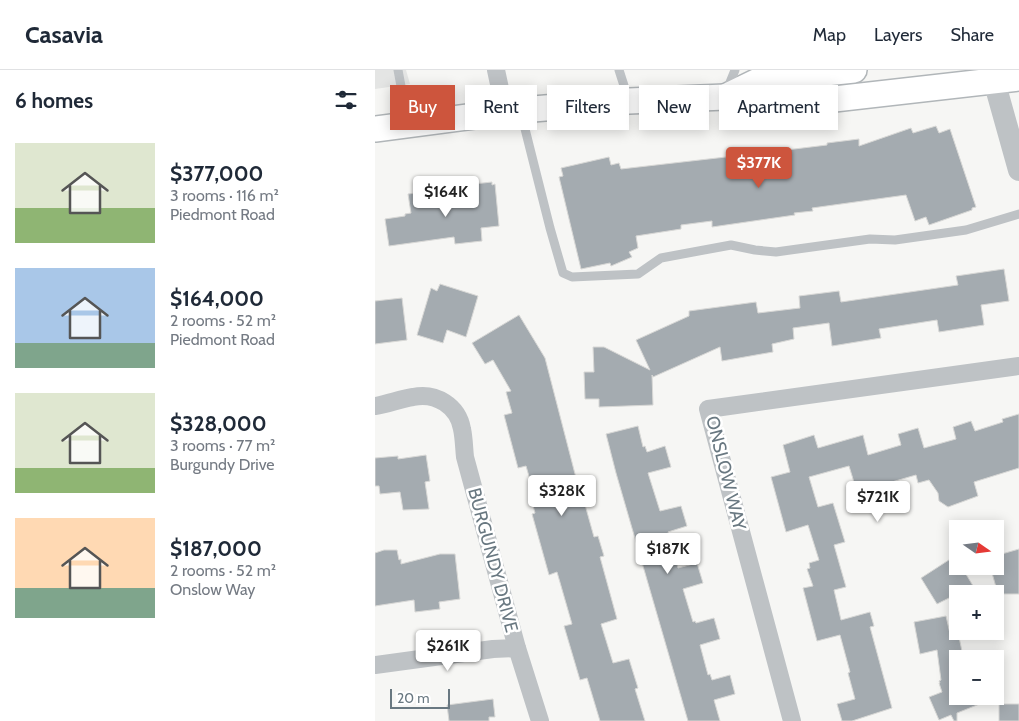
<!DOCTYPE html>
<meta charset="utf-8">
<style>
body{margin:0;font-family:Cabin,sans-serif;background:#f6f6f7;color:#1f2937;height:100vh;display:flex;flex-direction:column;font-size:19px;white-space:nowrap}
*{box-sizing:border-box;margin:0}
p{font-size:16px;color:#747a83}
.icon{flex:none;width:28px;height:28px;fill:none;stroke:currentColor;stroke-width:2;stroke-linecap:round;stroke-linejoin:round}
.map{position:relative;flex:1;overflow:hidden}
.sheet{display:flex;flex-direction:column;background:#fff;width:375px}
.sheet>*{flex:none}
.banner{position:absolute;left:15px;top:15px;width:475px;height:45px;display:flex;gap:10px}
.needle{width:32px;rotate:104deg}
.controls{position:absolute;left:574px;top:450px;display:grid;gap:10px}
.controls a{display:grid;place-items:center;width:55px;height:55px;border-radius:0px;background:#fff;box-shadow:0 2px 12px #0003;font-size:25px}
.scale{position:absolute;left:15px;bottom:12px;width:60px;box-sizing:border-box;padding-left:5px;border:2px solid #697881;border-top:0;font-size:14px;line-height:18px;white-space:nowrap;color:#697881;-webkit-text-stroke:4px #fff;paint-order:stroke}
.price{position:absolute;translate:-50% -42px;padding:0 11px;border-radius:5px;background:#fff;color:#222;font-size:16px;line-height:32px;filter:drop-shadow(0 1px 2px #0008)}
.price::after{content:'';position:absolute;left:50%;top:30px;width:15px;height:11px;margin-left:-8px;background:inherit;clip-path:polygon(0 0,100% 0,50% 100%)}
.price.current{background:#cd553d;color:#fff}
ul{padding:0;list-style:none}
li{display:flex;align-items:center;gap:15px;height:125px;padding:0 15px}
li span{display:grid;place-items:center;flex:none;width:140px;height:100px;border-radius:0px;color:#555}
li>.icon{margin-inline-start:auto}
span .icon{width:60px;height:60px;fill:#fffc;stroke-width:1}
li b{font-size:21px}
h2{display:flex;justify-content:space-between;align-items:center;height:60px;padding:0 15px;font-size:21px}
.chip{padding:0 18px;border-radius:0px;background:#fff;box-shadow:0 2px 12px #0003;font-size:18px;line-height:45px}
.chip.current{background:#cd553d;color:#fff}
header{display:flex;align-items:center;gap:30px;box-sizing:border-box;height:70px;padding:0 25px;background:#fff;border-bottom:1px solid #e0e1e3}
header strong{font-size:24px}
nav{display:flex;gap:28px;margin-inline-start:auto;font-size:18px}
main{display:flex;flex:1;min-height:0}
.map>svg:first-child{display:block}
.built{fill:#e4e5e4}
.building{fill:#a4abb0;stroke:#d8d8d6}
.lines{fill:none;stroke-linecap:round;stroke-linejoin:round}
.secondary-casing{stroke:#b1b6b9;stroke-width:28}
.service{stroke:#bec2c5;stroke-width:9}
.minor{stroke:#bec2c5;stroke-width:18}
.tertiary{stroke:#bec2c5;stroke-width:22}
.secondary{stroke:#fff;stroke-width:25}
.labels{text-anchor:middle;stroke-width:5;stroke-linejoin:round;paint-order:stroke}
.street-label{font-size:18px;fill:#697881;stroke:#fff}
</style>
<header>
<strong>Casavia</strong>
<nav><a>Map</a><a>Layers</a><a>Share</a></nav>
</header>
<main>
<section class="sheet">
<h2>6 homes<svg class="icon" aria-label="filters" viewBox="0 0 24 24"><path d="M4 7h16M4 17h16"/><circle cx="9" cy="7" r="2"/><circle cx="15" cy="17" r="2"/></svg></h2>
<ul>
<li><span style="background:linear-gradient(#dfe7d0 65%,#8fb573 0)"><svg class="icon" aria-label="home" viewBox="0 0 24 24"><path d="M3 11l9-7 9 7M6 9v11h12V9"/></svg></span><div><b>$377,000</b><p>3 rooms · 116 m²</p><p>Piedmont Road</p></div></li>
<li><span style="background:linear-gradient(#a9c7e8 75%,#7fa58c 0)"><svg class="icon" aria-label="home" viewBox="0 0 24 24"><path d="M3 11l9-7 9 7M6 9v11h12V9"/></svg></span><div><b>$164,000</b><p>2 rooms · 52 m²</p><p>Piedmont Road</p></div></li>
<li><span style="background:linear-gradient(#dfe7d0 75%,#8fb573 0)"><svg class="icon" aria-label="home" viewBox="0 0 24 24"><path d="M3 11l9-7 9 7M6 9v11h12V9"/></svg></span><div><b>$328,000</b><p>3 rooms · 77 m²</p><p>Burgundy Drive</p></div></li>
<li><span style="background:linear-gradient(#ffd9b3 70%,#7fa58c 0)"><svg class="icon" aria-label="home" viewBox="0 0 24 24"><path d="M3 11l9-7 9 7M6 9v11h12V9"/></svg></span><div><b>$187,000</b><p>2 rooms · 52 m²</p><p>Onslow Way</p></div></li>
</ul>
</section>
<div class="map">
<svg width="644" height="651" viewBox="0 0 644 651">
<rect width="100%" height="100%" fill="#f6f6f4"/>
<!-- built -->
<path class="built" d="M 0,0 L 31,0 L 35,14 L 0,19 Z"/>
<!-- building -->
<g class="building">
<path d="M 561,56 L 564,63 L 575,59 L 601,137 L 597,138 L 597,140 L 554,155 L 551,147 L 540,151 L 531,125 L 437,138 L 438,141 L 419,143 L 420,145 L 337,157 L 337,151 L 306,155 L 306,159 L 261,166 L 263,178 L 254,182 L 257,187 L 236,196 L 235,193 L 206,199 L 184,107 L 188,106 L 186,98 L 234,87 L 236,95 L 244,93 L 246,99 L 351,87 L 352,92 L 381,88 L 393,88 L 412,84 L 411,80 L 452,75 L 452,73 L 484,69 L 484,76 L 536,58 L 538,63 Z"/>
<path d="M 117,112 L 117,115 L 120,114 L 124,156 L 106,158 L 107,171 L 80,174 L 79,167 L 14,176 L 10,149 L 30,146 L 30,144 L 36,143 L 33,124 L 56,121 L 58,132 L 97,128 L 96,118 L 99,117 L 99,114 Z"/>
<path d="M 629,199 L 634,231 L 606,235 L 609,255 L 564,262 L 562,250 L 504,259 L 506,268 L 457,276 L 454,253 L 418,258 L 419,269 L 397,274 L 398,282 L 347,291 L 345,277 L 278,307 L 277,305 L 278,335 L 224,337 L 224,329 L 210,329 L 209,302 L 219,302 L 218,277 L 229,277 L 275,300 L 261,270 L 314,246 L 314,241 L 381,232 L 383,243 L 425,238 L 424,226 L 464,221 L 466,232 L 583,215 L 581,206 Z"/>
<path d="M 65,214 L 103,226 L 91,267 L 72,260 L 68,273 L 42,265 L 56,218 L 62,221 Z"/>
<path d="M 27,228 L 32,270 L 0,274 L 0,231 Z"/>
<path d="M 144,245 L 170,288 L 207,431 L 209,431 L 219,467 L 223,466 L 229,486 L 225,487 L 242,549 L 226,554 L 238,593 L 254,589 L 263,618 L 260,619 L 270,651 L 225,651 L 212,608 L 205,610 L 189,556 L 197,554 L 182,502 L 174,505 L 157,444 L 160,443 L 156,428 L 160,427 L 151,396 L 143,398 L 129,345 L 137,343 L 131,322 L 136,321 L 118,290 L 110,294 L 97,273 Z"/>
<path d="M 644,344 L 644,398 L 599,412 L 603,426 L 573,437 L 564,431 L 563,423 L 554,410 L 543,413 L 541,405 L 482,422 L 474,396 L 434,407 L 443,437 L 458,433 L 470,472 L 459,475 L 471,517 L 459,520 L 466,550 L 495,542 L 499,556 L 495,557 L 517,638 L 477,651 L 467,651 L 462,634 L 480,629 L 473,603 L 475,602 L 465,565 L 442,571 L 428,518 L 438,516 L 432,499 L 435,498 L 434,493 L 444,490 L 433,455 L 411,462 L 396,407 L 415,402 L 408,375 L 439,365 L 443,378 L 488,365 L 493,385 L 526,375 L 523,364 L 543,358 L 549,378 L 581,369 L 578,357 L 596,351 L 600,361 L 628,352 L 627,349 Z"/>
<path d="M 263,356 L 268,377 L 270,376 L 272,382 L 290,376 L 296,397 L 273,403 L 285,441 L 306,436 L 312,456 L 293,462 L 303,498 L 322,493 L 328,513 L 308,519 L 318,552 L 320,551 L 321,553 L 339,548 L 345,569 L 325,575 L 333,605 L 335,604 L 337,610 L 355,605 L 360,624 L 339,630 L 345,651 L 313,651 L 241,403 L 231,364 Z"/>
<path d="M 51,385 L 55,411 L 50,412 L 54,439 L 28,440 L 25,422 L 5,424 L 4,416 L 0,416 L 0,388 L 23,386 L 23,389 Z"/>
<path d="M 644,479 L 644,524 L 623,524 L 615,496 L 620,496 L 620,486 Z"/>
<path d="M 9,480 L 22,480 L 24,490 L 26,489 L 26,494 L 65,484 L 80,484 L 85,529 L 64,532 L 65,539 L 40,542 L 39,530 L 0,536 L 0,483 Z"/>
<path d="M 580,486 L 582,491 L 582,496 L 586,496 L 603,524 L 582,524 L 562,534 L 546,508 Z"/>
<path d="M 571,546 L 576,568 L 584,567 L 588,586 L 582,587 L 582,626 L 622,627 L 582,643 L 582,651 L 579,651 L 576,645 L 564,650 L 554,627 L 567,622 L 564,613 L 565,613 L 564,611 L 566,610 L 562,580 L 545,584 L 539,552 Z"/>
<path d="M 118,629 L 120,647 L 114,647 L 114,651 L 74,651 L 72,635 Z"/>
<rect x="624" y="634" width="20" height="17"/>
</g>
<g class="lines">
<!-- secondary casing -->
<g class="secondary-casing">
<g id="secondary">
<path d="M 350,27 L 385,10 L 479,0"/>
<path d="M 0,59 L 146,40 L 254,31 L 350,27 L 389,37 L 644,8"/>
</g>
</g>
<!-- service -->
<g class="service">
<path d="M 23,0 L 33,54"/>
<path d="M 244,0 L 253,28"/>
<path d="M 352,20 L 360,0"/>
<path d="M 146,43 L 175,158 L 188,203 L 197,207 L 263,204 L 286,188 L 356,175 L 380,180 L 401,182 L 495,169 L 520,170 L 591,160 L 644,144"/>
</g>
<!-- minor -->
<g class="minor">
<path d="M 121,0 L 130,42"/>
<path d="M 0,336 C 13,334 25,329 38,327 C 61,322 83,336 87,359 C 89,368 89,378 90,387 L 142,578 L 165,651"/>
<path d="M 0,595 L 118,579 L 142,578"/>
<path d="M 417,651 L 333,339 L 644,296"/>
</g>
<!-- tertiary -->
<path class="tertiary" d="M 616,0 L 644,100"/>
<!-- secondary -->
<use href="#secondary" class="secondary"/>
</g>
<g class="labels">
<!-- street labels -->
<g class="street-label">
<text transform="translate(351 403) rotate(76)" y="6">ONSLOW WAY</text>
<text transform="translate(118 490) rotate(75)" y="6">BURGUNDY DRIVE</text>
</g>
</g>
</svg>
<div class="controls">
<a><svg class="needle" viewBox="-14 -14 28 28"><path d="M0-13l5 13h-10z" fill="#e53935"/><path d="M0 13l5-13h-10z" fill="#747a83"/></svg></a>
<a>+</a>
<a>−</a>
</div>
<div class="scale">20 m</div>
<b class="price current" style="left:384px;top:119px">$377K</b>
<b class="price" style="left:71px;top:148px">$164K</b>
<b class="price" style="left:187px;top:447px">$328K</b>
<b class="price" style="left:503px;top:453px">$721K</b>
<b class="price" style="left:293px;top:505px">$187K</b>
<b class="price" style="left:73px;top:602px">$261K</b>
<div class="banner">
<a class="chip current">Buy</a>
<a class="chip">Rent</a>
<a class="chip">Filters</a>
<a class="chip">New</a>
<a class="chip">Apartment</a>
</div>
</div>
</main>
